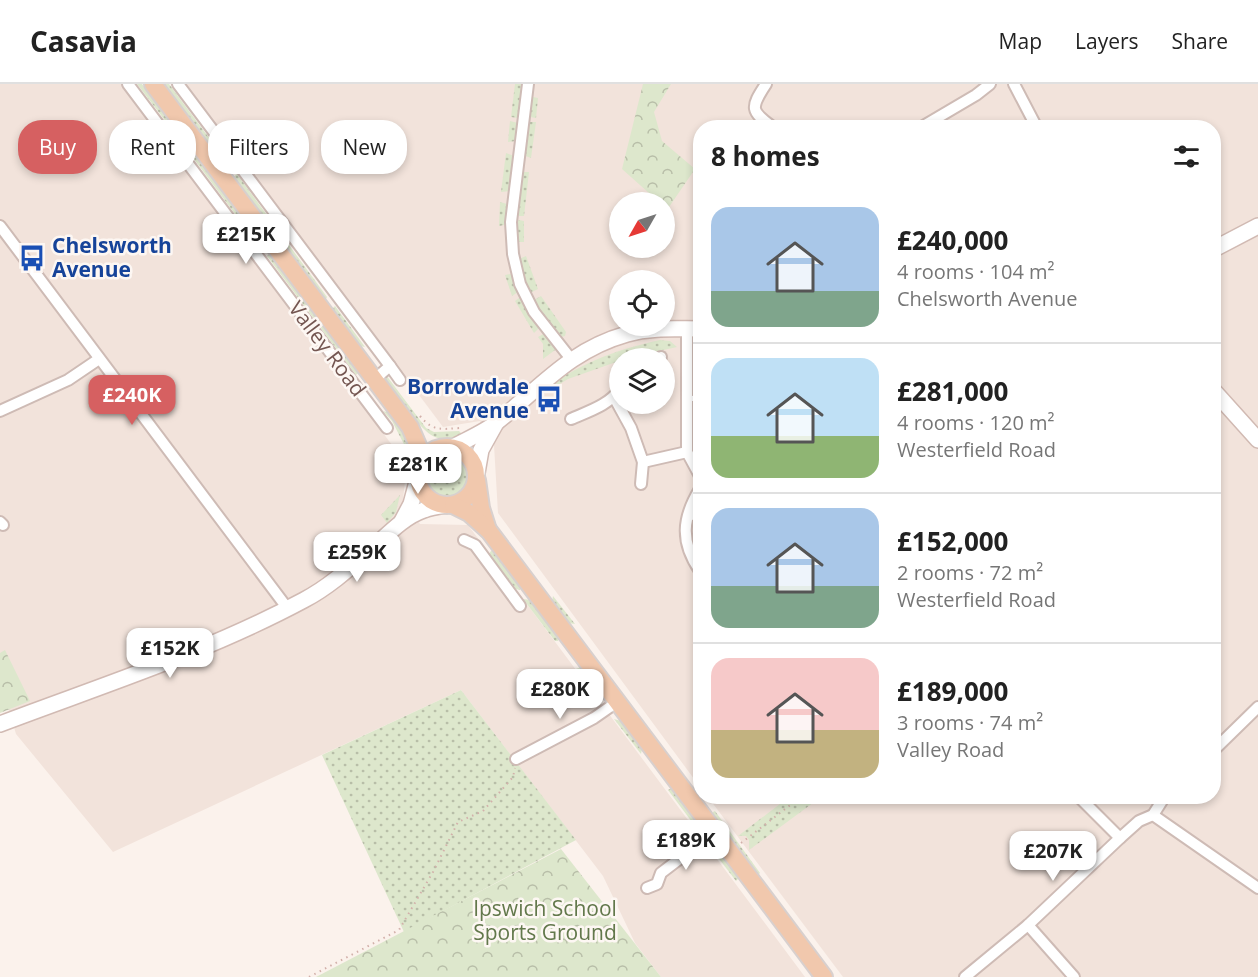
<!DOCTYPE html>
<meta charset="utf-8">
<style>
body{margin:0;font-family:"Open Sans",sans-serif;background:#f2f2f2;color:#222;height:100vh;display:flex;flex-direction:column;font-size:22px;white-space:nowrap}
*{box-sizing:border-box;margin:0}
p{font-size:20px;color:#767676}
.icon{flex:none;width:33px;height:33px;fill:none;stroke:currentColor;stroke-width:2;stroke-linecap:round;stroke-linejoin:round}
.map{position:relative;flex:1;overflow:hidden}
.sheet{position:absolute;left:693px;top:36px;width:528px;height:684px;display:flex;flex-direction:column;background:#fff;border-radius:24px;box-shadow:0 3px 9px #0003}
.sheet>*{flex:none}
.top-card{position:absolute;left:18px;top:36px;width:570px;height:54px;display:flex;gap:12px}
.needle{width:39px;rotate:231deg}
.controls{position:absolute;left:609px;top:108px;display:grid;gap:12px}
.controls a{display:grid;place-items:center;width:66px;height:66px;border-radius:50%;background:#fff;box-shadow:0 3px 9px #0003;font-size:30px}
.price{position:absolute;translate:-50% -51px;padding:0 14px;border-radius:12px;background:#fff;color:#222;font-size:20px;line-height:39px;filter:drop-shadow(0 2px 3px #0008)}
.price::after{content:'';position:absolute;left:50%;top:36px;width:18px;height:14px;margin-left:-9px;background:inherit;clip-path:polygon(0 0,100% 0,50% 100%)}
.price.active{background:#d66061;color:#fff}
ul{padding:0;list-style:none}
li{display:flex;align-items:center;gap:18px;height:150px;padding:0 18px}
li+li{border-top:2px solid #e0e0e0}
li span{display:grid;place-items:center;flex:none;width:168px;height:120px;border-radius:18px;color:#555}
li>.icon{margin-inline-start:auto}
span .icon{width:72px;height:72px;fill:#fffc;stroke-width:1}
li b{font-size:26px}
h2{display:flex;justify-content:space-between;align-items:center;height:72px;padding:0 18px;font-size:26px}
.tag{padding:0 21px;border-radius:24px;background:#fff;box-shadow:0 3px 9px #0003;font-size:21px;line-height:54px}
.tag.active{background:#d66061;color:#fff}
header{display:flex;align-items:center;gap:36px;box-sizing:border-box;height:84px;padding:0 30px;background:#fff;border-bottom:2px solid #e0e0e0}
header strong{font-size:28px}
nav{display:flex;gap:33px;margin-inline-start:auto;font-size:21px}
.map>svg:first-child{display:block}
.residential{fill:#f2e3db;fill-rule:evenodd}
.grass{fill:url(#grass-dots)}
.forest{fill:url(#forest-crowns)}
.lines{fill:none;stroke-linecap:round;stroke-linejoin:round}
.lane-casing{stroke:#cebbb5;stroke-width:8}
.street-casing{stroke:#cebbb5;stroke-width:14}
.secondary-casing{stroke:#d1bab3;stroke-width:18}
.primary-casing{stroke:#d8d0ce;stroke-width:20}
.path{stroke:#d2b0aa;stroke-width:2;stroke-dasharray:1.5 4.5;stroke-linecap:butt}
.lane{stroke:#fff;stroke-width:5}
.street{stroke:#fff;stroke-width:10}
.secondary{stroke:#fff;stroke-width:15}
.primary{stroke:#f1c8ad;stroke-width:16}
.labels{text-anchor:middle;stroke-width:5;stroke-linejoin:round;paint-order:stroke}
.transit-label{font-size:21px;font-weight:bold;fill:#164399;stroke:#fdf7f3;text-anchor:start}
.street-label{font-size:21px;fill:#745651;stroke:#fdf7f3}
.park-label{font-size:21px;fill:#62784b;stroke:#fdf7f3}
</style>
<header>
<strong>Casavia</strong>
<nav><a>Map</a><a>Layers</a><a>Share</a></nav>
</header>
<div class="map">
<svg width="1258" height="893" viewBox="0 0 1258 893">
<defs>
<pattern id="grass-dots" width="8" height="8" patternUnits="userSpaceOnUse" patternTransform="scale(1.5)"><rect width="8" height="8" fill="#dde7cc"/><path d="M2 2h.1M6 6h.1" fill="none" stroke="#b8bea8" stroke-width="1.8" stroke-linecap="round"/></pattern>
<pattern id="forest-crowns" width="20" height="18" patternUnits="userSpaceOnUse" patternTransform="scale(1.5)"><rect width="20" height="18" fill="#dde7cc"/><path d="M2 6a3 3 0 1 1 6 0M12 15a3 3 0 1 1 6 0" fill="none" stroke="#b8bea8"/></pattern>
</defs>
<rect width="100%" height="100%" fill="#fbf2ec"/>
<!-- residential -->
<g class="residential">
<path d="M 0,0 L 121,0 L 407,381 L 403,415 L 420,440 L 468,441 L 805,893 L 661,893 L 635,859 L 603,792 L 461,606 L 113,768 L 16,650 L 0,595 Z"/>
<path d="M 186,0 L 1258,0 L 1258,893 L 843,893 L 708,713 L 1214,712 L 1214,44 L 700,44 L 700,703 L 498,429 L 494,361 L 480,337 L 443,343 ZM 620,118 L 664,118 L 664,164 L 620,164 ZM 620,196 L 664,196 L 664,242 L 620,242 ZM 620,274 L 664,274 L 664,320 L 620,320 Z"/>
</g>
<!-- grass -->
<g class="grass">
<path d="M 137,0 L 142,0 L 170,37 L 167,39 Z"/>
<path d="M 163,0 L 169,0 L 230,82 L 229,83 L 225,83 Z"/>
<path d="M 515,0 L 523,0 L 518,34 L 511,33 Z"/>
<path d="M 533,13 L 538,14 L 536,34 L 530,33 L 528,30 Z"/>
<path d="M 510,37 L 518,39 L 516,57 L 508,58 Z"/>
<path d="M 528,38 L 536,38 L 531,74 L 523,71 Z"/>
<path d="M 176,45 L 264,162 L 262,166 L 173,47 Z"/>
<path d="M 506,69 L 514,72 L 510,107 L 501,108 Z"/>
<path d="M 523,88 L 529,88 L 524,132 L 519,132 L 516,129 L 521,90 Z"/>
<path d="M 237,90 L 327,213 L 325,217 L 233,93 Z"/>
<path d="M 500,118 L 507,120 L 506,139 L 504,141 L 499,142 Z"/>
<path d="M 519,136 L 524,137 L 524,158 L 517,158 L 515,138 Z"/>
<path d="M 270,170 L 359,288 L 356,291 L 267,172 Z"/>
<path d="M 526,172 L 538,205 L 530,209 L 522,190 L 519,175 Z"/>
<path d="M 510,190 L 513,191 L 518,208 L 512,212 L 505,191 Z"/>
<path d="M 541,212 L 566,248 L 565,252 L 561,253 L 537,221 L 534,216 Z"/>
<path d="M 519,214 L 523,214 L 538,240 L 538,245 L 534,249 L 515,217 Z"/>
<path d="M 335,222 L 365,263 L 360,262 L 332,225 Z"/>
<path d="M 545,249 L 555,264 L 555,266 L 543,275 L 543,260 L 538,253 Z"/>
<path d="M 660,256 L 670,257 L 677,263 L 628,274 L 620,274 L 619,277 L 568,295 L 540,312 L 539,309 C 579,280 611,267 660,256 Z"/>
<path d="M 386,291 L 426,344 L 434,348 L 459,347 L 463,351 C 436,363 425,348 409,327 C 400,316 392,305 383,293 Z"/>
<path d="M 383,327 L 390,329 L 404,349 L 411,365 L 409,370 L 392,337 Z"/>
<circle cx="448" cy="393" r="21"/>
<path d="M 400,411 L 396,428 L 387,439 L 381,431 Z"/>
<path d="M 491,467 L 494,467 L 521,503 L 520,506 L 516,505 L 489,470 Z"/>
<path d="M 553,512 L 575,540 L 568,539 L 552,518 Z"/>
<path d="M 523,515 L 530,516 L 559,553 L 558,557 L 555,557 Z"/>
<path d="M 581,583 L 602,610 L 602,619 L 576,585 Z"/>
<path d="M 461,606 L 576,756 L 404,848 L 322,671 Z"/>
<path d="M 614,635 L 621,637 L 642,665 L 641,670 Z"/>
<path d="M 672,704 L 703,746 L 701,750 L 668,706 Z"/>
<path d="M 789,713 L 821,713 L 749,766 L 749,756 L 746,752 L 738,752 Z"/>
<path d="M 715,727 L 760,789 L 759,790 L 755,789 L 713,732 L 713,728 Z"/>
<path d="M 712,758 L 739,794 L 736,797 L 707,759 Z"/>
</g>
<!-- forest -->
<g class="forest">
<path d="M 643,0 L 671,0 L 654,28 L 662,57 L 695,85 L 667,126 L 665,124 L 664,118 L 659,118 L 622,85 Z"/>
<path d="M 5,566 L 30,617 L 0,629 L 0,569 Z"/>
<path d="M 561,765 L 661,893 L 316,893 Z"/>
</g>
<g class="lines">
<!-- lane casing -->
<g class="lane-casing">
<g id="lane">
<path d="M 687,314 L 700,315"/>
<path d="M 688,432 L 700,435"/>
</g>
</g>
<!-- street casing -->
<g class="street-casing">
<g id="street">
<path d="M 128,0 L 387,344"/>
<path d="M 178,0 L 390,282 L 375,295"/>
<path d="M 528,0 L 511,138 L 513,170 L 520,200 L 534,228 L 571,275"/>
<path d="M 766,0 C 750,24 750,27 774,44"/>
<path d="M 1014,0 L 1037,44"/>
<path d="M 920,44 L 976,11 L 990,0"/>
<path d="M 0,142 L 288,525"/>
<path d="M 687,245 L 687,368 L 700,392"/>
<path d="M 659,274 L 661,273"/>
<path d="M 390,282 L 400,296"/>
<path d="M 614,313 L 631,344 L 643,378 L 687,368"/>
<path d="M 0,327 L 68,296 L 99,275"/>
<path d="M 571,335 C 589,327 609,321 620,305"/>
<path d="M 641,400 L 643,378"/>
<path d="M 700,405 C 682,434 680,458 700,487"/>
<path d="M 0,438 L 3,441"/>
<path d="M 464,456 L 475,461 L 520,522"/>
<path d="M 1214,666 L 1258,623"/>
<path d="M 516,675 L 594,634 L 617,618"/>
<path d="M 1078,712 L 1120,754"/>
<path d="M 1153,731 L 1258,804"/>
<path d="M 647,804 L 657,800 L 661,789 L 716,747"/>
<path d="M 1028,841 L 1074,893"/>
<path d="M 965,893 L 1028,841 L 1120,754 L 1139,737 L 1153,731 L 1165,712"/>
</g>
</g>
<!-- secondary casing -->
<g class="secondary-casing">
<g id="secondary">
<path d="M 1214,165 L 1258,142"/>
<path d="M 1214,307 L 1258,356"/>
<path d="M 453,363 C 468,355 485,348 497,338 C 541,303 570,266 627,250 C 651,243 676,245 700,245"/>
<path d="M 477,389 L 481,366 L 496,339"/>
<path d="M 402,437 L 411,420 L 418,394"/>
<path d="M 0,640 C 103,601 207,568 304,516 C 331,502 354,480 377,460 C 391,447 406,432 424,426 C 431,423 440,422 447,421"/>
</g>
</g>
<!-- primary casing -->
<g class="primary-casing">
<g id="primary">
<path d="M 153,0 L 410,343 L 419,364 L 419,384"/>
<circle cx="447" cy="392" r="29"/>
<path d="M 477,396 L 481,424 L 488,446"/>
<path d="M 453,421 L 469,429 L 489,447 L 824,893"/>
</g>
</g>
<!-- path -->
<g class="path">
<path d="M 420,332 C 433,348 442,345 460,344"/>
<path d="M 741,759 L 802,712"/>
<path d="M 309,893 L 399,846 L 433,788 L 458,738 L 483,727 L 513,693 L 515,684"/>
</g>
<!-- lane -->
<use href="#lane" class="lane"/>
<!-- street -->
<use href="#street" class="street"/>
<!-- secondary -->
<use href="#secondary" class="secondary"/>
<!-- primary -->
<use href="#primary" class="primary"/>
</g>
<!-- icons -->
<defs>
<g id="bus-bare" transform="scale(2.07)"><path d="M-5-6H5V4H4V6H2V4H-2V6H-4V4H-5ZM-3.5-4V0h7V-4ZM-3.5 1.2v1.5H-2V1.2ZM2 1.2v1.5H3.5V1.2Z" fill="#1a4fb4" stroke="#fdf7f3" stroke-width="2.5" paint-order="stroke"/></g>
</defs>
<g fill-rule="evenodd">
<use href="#bus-bare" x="32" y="174"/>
<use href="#bus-bare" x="549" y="315"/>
</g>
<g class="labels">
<!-- transit labels -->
<g class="transit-label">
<text x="52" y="169">Chelsworth<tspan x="52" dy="24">Avenue</tspan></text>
<text x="529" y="310" text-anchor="end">Borrowdale<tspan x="529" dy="24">Avenue</tspan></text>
</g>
<!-- street labels -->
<g class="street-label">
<text transform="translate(327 265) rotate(53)" y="7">Valley Road</text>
</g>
<!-- park labels -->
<g class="park-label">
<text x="545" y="832">Ipswich School<tspan x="545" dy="24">Sports Ground</tspan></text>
</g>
</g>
</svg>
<div class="controls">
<a><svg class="needle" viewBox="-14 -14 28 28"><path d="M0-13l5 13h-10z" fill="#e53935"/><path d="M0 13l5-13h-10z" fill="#767676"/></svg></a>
<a><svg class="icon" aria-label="locate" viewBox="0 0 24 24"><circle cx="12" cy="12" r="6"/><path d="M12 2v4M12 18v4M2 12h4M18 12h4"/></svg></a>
<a><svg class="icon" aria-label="layers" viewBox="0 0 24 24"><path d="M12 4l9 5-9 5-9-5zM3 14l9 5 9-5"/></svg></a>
</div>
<b class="price" style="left:246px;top:181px">£215K</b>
<b class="price active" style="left:132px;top:342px">£240K</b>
<b class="price" style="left:418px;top:411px">£281K</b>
<b class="price" style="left:357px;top:499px">£259K</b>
<b class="price" style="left:170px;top:595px">£152K</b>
<b class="price" style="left:560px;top:636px">£280K</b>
<b class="price" style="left:686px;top:787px">£189K</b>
<b class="price" style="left:1053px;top:798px">£207K</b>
<div class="top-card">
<a class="tag active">Buy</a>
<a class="tag">Rent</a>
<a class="tag">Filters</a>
<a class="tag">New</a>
</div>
<section class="sheet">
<h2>8 homes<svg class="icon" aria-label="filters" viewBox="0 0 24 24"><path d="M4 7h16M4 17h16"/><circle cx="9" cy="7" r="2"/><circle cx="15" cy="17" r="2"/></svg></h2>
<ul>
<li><span style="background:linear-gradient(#a9c7e8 70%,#7fa58c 0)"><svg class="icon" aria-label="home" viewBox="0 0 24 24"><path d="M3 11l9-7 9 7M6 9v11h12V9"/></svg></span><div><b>£240,000</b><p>4 rooms · 104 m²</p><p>Chelsworth Avenue</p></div></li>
<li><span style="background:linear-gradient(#bfe0f5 65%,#8fb573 0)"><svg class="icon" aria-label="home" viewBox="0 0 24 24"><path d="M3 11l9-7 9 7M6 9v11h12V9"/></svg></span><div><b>£281,000</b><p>4 rooms · 120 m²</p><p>Westerfield Road</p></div></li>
<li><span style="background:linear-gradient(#a9c7e8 65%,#7fa58c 0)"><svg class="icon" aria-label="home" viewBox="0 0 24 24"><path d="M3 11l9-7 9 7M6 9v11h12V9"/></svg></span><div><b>£152,000</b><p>2 rooms · 72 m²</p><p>Westerfield Road</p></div></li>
<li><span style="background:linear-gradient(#f6c9c9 60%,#c2b280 0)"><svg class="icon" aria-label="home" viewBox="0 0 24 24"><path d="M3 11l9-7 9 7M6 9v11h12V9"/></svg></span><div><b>£189,000</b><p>3 rooms · 74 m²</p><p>Valley Road</p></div></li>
</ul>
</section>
</div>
